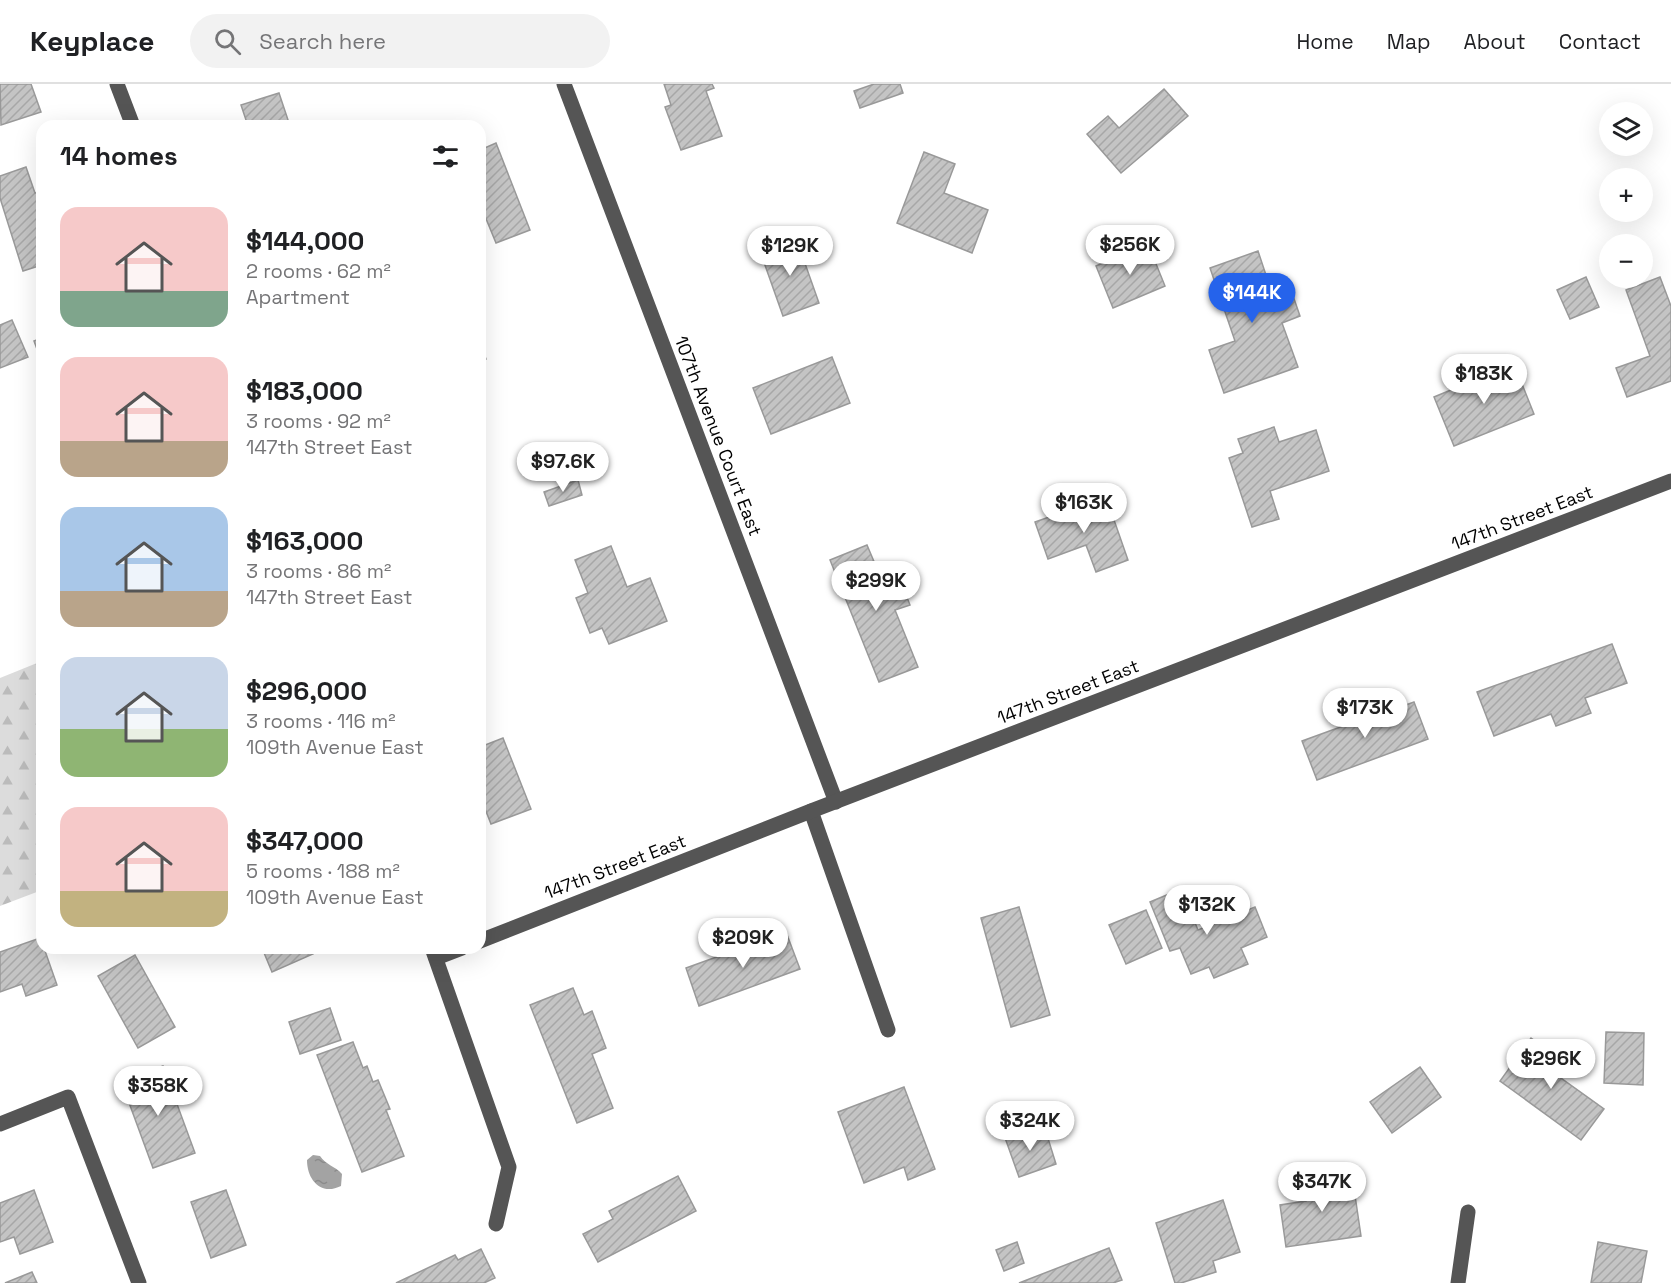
<!DOCTYPE html>
<meta charset="utf-8">
<style>
body{margin:0;font-family:"Space Grotesk",sans-serif;background:#f2f2f2;color:#202124;height:100vh;display:flex;flex-direction:column;font-size:22px;white-space:nowrap}
*{box-sizing:border-box;margin:0}
p{font-size:20px;color:#757577}
.icon{flex:none;width:33px;height:33px;fill:none;stroke:currentColor;stroke-width:2;stroke-linecap:round;stroke-linejoin:round}
.map{position:relative;flex:1;overflow:hidden}
.drawer{position:absolute;left:36px;top:36px;width:450px;height:834px;display:flex;flex-direction:column;background:#fff;border-radius:18px;box-shadow:0 6px 24px #0002}
.drawer>*{flex:none}
.buttons{position:absolute;left:1599px;top:18px;display:grid;gap:12px}
.buttons a{display:grid;place-items:center;width:54px;height:54px;border-radius:50%;background:#fff;box-shadow:0 6px 24px #0002;font-size:30px}
.price{position:absolute;translate:-50% -51px;padding:0 14px;border-radius:21px;background:#fff;color:#222;font-size:20px;line-height:39px;filter:drop-shadow(0 2px 3px #0008)}
.price::after{content:'';position:absolute;left:50%;top:36px;width:18px;height:14px;margin-left:-9px;background:inherit;clip-path:polygon(0 0,100% 0,50% 100%)}
.price.selected{background:#2563eb;color:#fff}
ul{padding:0;list-style:none}
li{display:flex;align-items:center;gap:18px;height:150px;padding:0 24px}
li span{display:grid;place-items:center;flex:none;width:168px;height:120px;border-radius:18px;color:#555}
li>.icon{margin-inline-start:auto}
span .icon{width:72px;height:72px;fill:#fffc;stroke-width:1}
li b{font-size:26px}
h2{display:flex;justify-content:space-between;align-items:center;height:72px;padding:0 24px;font-size:26px}
header{display:flex;align-items:center;gap:36px;box-sizing:border-box;height:84px;padding:0 30px;background:#fff;border-bottom:2px solid #e0e0e0}
header strong{font-size:28px}
nav{display:flex;gap:33px;margin-inline-start:auto;font-size:21px}
.search{width:420px;height:54px;background:#f2f2f2;display:flex;align-items:center;gap:15px;box-sizing:border-box;padding:0 21px;border-radius:33px;color:#757577;font-size:22px}
.map>svg:first-child{display:block}
.forest{fill:url(#forest-firs)}
.water{fill:url(#water-ripples)}
.building{fill:url(#building-hatch);stroke:#999;stroke-width:1.5}
.lines{fill:none;stroke-linecap:round;stroke-linejoin:round}
.minor{stroke:#555;stroke-width:15}
.labels{text-anchor:middle;stroke-width:5;stroke-linejoin:round;paint-order:stroke}
.street-label{font-size:18px;fill:#000;stroke:#fff}
</style>
<header>
<strong>Keyplace</strong>
<div class="search"><svg class="icon" aria-label="search" viewBox="0 0 24 24"><circle cx="10" cy="10" r="6"/><path d="M15 15l6 6"/></svg>Search here</div>
<nav><a>Home</a><a>Map</a><a>About</a><a>Contact</a></nav>
</header>
<div class="map">
<svg width="1671" height="1199" viewBox="0 0 1671 1199">
<defs>
<pattern id="forest-firs" width="22" height="20" patternUnits="userSpaceOnUse" patternTransform="scale(1.5)"><rect width="22" height="20" fill="#dcdcdc"/><path d="M5 1l3.5 6h-7zM16 11l3.5 6h-7z" fill="#bbb"/></pattern>
<pattern id="water-ripples" width="26" height="14" patternUnits="userSpaceOnUse" patternTransform="scale(1.5)"><rect width="26" height="14" fill="#a3a3a3"/><path d="M2 4q2-2 4 0t4 0M15 11q2-2 4 0t4 0" fill="none" stroke="#8b8b8b"/></pattern>
<pattern id="building-hatch" width="6" height="6" patternUnits="userSpaceOnUse" patternTransform="scale(1.5)"><rect width="6" height="6" fill="#c4c4c4"/><path d="M-1 1l2-2M0 6l6-6M5 7l2-2" fill="none" stroke="#a7a7a7"/></pattern>
</defs>
<rect width="100%" height="100%" fill="#fff"/>
<!-- forest -->
<path class="forest" d="M 42,577 L 42,806 L 0,822 L 0,594 Z"/>
<!-- water -->
<path class="water" d="M 313,1071 L 320,1072 C 326,1081 335,1082 342,1090 L 341,1102 C 321,1112 307,1096 307,1076 Z"/>
<!-- building -->
<g class="building">
<path d="M 0,0 L 31,0 L 41,28 L 1,41 Z"/>
<path d="M 664,0 L 712,0 L 714,4 L 706,7 L 722,52 L 681,66 L 665,23 L 671,21 Z"/>
<path d="M 874,0 L 900,0 L 903,9 L 860,24 L 854,7 Z"/>
<path d="M 1164,5 L 1188,32 L 1121,89 L 1087,50 L 1108,32 L 1119,44 Z"/>
<path d="M 279,9 L 290,42 L 248,42 L 241,21 Z"/>
<path d="M 496,59 L 530,146 L 496,159 L 480,120 L 480,66 Z"/>
<path d="M 924,68 L 955,80 L 944,109 L 988,126 L 972,169 L 897,139 Z"/>
<path d="M 26,83 L 35,109 L 39,108 L 42,116 L 42,181 L 23,187 L 0,114 L 0,92 Z"/>
<path d="M 796,154 L 819,219 L 783,232 L 760,167 Z"/>
<path d="M 1148,160 L 1165,202 L 1113,224 L 1096,182 Z"/>
<path d="M 1258,167 L 1272,209 L 1290,203 L 1300,232 L 1282,239 L 1298,283 L 1224,309 L 1209,266 L 1235,257 L 1210,184 Z"/>
<path d="M 1586,193 L 1599,223 L 1570,235 L 1557,206 Z"/>
<path d="M 1660,193 L 1671,222 L 1671,297 L 1627,313 L 1616,284 L 1650,272 L 1626,206 Z"/>
<path d="M 12,236 L 28,273 L 0,284 L 0,241 Z"/>
<path d="M 42,254 L 42,279 L 34,257 Z"/>
<path d="M 480,259 L 486,275 L 480,277 Z"/>
<path d="M 832,273 L 850,319 L 771,350 L 753,304 Z"/>
<path d="M 1514,280 L 1534,330 L 1454,362 L 1434,313 Z"/>
<path d="M 1274,343 L 1279,358 L 1316,346 L 1329,387 L 1270,407 L 1279,435 L 1252,443 L 1229,374 L 1243,369 L 1238,355 Z"/>
<path d="M 578,396 L 582,411 L 549,422 L 544,408 Z"/>
<path d="M 1106,413 L 1128,476 L 1096,488 L 1086,461 L 1048,475 L 1035,438 Z"/>
<path d="M 867,461 L 881,494 L 897,488 L 910,521 L 895,526 L 918,583 L 879,598 L 830,476 Z"/>
<path d="M 611,462 L 627,503 L 650,494 L 667,537 L 609,560 L 602,544 L 590,549 L 576,514 L 588,509 L 575,476 Z"/>
<path d="M 1612,560 L 1627,599 L 1585,614 L 1591,629 L 1556,642 L 1551,630 L 1494,652 L 1477,608 Z"/>
<path d="M 1414,618 L 1428,655 L 1317,696 L 1302,657 L 1346,641 L 1344,635 L 1375,623 L 1377,626 L 1393,621 L 1395,625 Z"/>
<path d="M 503,654 L 531,725 L 491,740 L 480,712 L 480,663 Z"/>
<path d="M 1181,805 L 1198,846 L 1255,823 L 1267,853 L 1241,864 L 1248,880 L 1214,894 L 1209,883 L 1191,890 L 1180,864 L 1170,867 L 1150,818 Z"/>
<path d="M 1019,823 L 1050,931 L 1011,943 L 981,834 Z"/>
<path d="M 1146,826 L 1162,864 L 1126,880 L 1109,841 Z"/>
<path d="M 786,848 L 800,885 L 699,922 L 686,884 Z"/>
<path d="M 40,854 L 42,864 L 44,864 L 57,901 L 26,912 L 22,900 L 0,908 L 0,868 Z"/>
<path d="M 262,864 L 310,864 L 313,870 L 272,888 Z"/>
<path d="M 135,871 L 175,943 L 138,964 L 98,892 Z"/>
<path d="M 573,904 L 584,931 L 592,927 L 606,964 L 592,970 L 613,1024 L 577,1039 L 530,921 Z"/>
<path d="M 330,924 L 341,956 L 300,970 L 289,938 Z"/>
<path d="M 1606,948 L 1644,949 L 1643,1001 L 1604,999 Z"/>
<path d="M 1531,954 L 1563,977 L 1554,989 L 1604,1025 L 1581,1056 L 1500,997 Z"/>
<path d="M 353,958 L 363,984 L 367,982 L 373,998 L 378,996 L 390,1025 L 386,1026 L 404,1072 L 362,1088 L 317,971 Z"/>
<path d="M 163,982 L 195,1069 L 153,1084 L 121,997 Z"/>
<path d="M 1420,983 L 1441,1013 L 1392,1049 L 1370,1018 Z"/>
<path d="M 904,1003 L 935,1085 L 908,1096 L 904,1083 L 864,1099 L 838,1028 Z"/>
<path d="M 1024,1044 L 1027,1054 L 1046,1048 L 1056,1080 L 1019,1093 L 1004,1051 Z"/>
<path d="M 1352,1091 L 1361,1152 L 1286,1163 L 1280,1121 L 1306,1117 L 1303,1099 Z"/>
<path d="M 678,1092 L 696,1127 L 598,1178 L 583,1150 L 613,1135 L 609,1127 Z"/>
<path d="M 34,1106 L 53,1158 L 20,1170 L 14,1153 L 0,1158 L 0,1119 Z"/>
<path d="M 226,1106 L 246,1161 L 211,1174 L 191,1118 Z"/>
<path d="M 1223,1116 L 1240,1168 L 1213,1177 L 1216,1188 L 1181,1199 L 1175,1199 L 1156,1139 Z"/>
<path d="M 1017,1158 L 1024,1179 L 1004,1187 L 996,1166 Z"/>
<path d="M 1598,1158 L 1647,1167 L 1641,1199 L 1591,1199 Z"/>
<path d="M 1109,1164 L 1122,1196 L 1113,1199 L 1019,1199 Z"/>
<path d="M 481,1165 L 495,1194 L 484,1199 L 396,1199 L 455,1171 L 458,1176 Z"/>
<path d="M 32,1188 L 37,1199 L 5,1199 Z"/>
</g>
<g class="lines">
<!-- minor -->
<g class="minor">
<path d="M 117,0 L 133,42"/>
<path d="M 564,0 L 836,718"/>
<path d="M 811,727 L 888,946"/>
<path d="M 480,857 L 811,727 L 1671,397"/>
<path d="M 432,864 L 509,1083 L 496,1140"/>
<path d="M 436,874 L 462,864"/>
<path d="M 0,1040 L 68,1013 L 139,1199"/>
<path d="M 1458,1199 L 1468,1128"/>
</g>
</g>
<g class="labels">
<!-- street labels -->
<g class="street-label">
<text transform="translate(718 352) rotate(69)" y="6">107th Avenue Court East</text>
<text transform="translate(1522 434) rotate(-21)" y="6">147th Street East</text>
<text transform="translate(1068 608) rotate(-21)" y="6">147th Street East</text>
<text transform="translate(615 783) rotate(-21)" y="6">147th Street East</text>
</g>
</g>
</svg>
<div class="buttons">
<a><svg class="icon" aria-label="layers" viewBox="0 0 24 24"><path d="M12 4l9 5-9 5-9-5zM3 14l9 5 9-5"/></svg></a>
<a>+</a>
<a>−</a>
</div>
<b class="price" style="left:1130px;top:192px">$256K</b>
<b class="price" style="left:790px;top:193px">$129K</b>
<b class="price selected" style="left:1252px;top:240px">$144K</b>
<b class="price" style="left:1484px;top:321px">$183K</b>
<b class="price" style="left:563px;top:409px">$97.6K</b>
<b class="price" style="left:1084px;top:450px">$163K</b>
<b class="price" style="left:876px;top:528px">$299K</b>
<b class="price" style="left:1365px;top:655px">$173K</b>
<b class="price" style="left:1207px;top:852px">$132K</b>
<b class="price" style="left:743px;top:885px">$209K</b>
<b class="price" style="left:1551px;top:1006px">$296K</b>
<b class="price" style="left:158px;top:1033px">$358K</b>
<b class="price" style="left:1030px;top:1068px">$324K</b>
<b class="price" style="left:1322px;top:1129px">$347K</b>
<section class="drawer">
<h2>14 homes<svg class="icon" aria-label="filters" viewBox="0 0 24 24"><path d="M4 7h16M4 17h16"/><circle cx="9" cy="7" r="2"/><circle cx="15" cy="17" r="2"/></svg></h2>
<ul>
<li><span style="background:linear-gradient(#f6c9c9 70%,#7fa58c 0)"><svg class="icon" aria-label="home" viewBox="0 0 24 24"><path d="M3 11l9-7 9 7M6 9v11h12V9"/></svg></span><div><b>$144,000</b><p>2 rooms · 62 m²</p><p>Apartment</p></div></li>
<li><span style="background:linear-gradient(#f6c9c9 70%,#b9a48a 0)"><svg class="icon" aria-label="home" viewBox="0 0 24 24"><path d="M3 11l9-7 9 7M6 9v11h12V9"/></svg></span><div><b>$183,000</b><p>3 rooms · 92 m²</p><p>147th Street East</p></div></li>
<li><span style="background:linear-gradient(#a9c7e8 70%,#b9a48a 0)"><svg class="icon" aria-label="home" viewBox="0 0 24 24"><path d="M3 11l9-7 9 7M6 9v11h12V9"/></svg></span><div><b>$163,000</b><p>3 rooms · 86 m²</p><p>147th Street East</p></div></li>
<li><span style="background:linear-gradient(#c9d6e8 60%,#8fb573 0)"><svg class="icon" aria-label="home" viewBox="0 0 24 24"><path d="M3 11l9-7 9 7M6 9v11h12V9"/></svg></span><div><b>$296,000</b><p>3 rooms · 116 m²</p><p>109th Avenue East</p></div></li>
<li><span style="background:linear-gradient(#f6c9c9 70%,#c2b280 0)"><svg class="icon" aria-label="home" viewBox="0 0 24 24"><path d="M3 11l9-7 9 7M6 9v11h12V9"/></svg></span><div><b>$347,000</b><p>5 rooms · 188 m²</p><p>109th Avenue East</p></div></li>
</ul>
</section>
</div>
